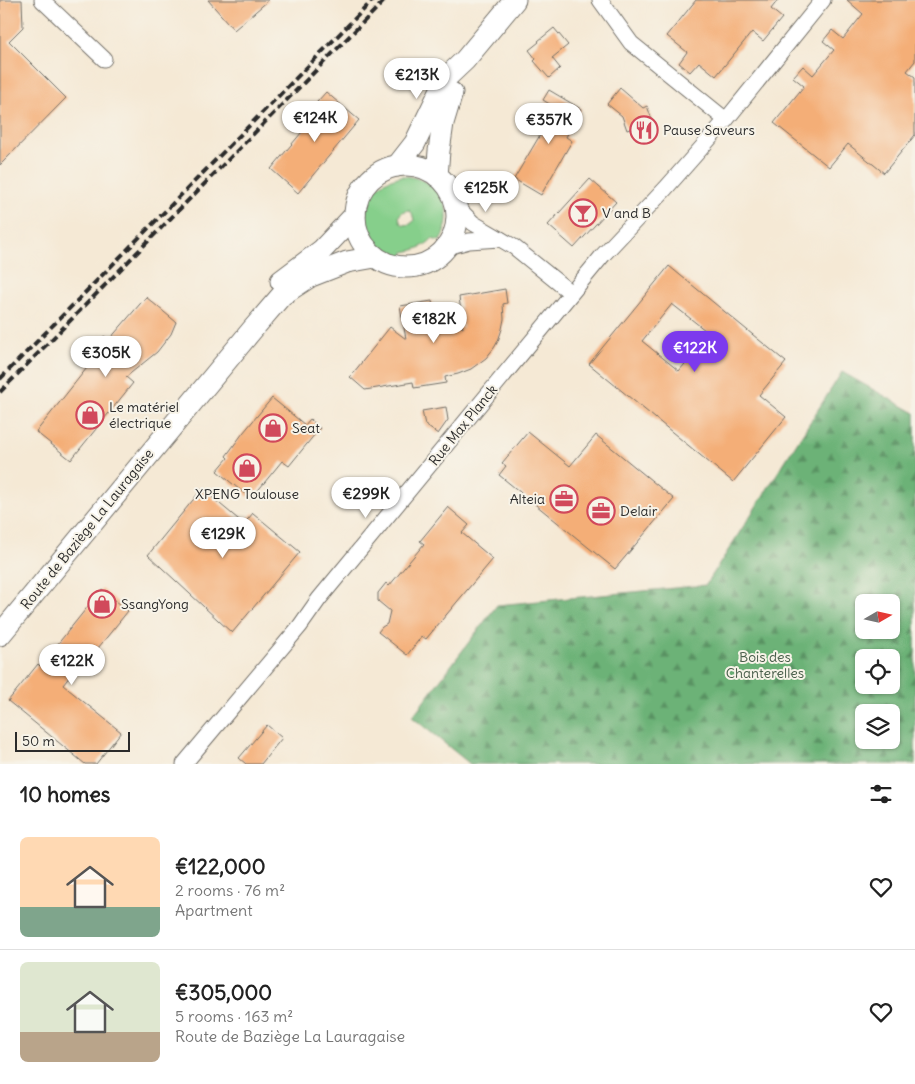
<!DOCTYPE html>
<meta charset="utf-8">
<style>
body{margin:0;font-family:Delius,sans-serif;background:#f6f6f6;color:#222;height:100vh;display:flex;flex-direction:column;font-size:19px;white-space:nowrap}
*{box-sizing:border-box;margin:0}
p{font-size:16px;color:#767676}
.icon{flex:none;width:28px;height:28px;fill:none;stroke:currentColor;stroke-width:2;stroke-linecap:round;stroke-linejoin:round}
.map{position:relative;height:764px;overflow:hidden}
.panel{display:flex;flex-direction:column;background:#fff;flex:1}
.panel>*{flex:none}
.needle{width:32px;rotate:81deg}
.buttons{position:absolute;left:855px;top:594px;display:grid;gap:10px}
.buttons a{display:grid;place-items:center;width:45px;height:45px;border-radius:8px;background:#fff;box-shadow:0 1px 4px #0004;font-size:25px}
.scale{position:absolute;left:15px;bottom:12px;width:115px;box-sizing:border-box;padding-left:5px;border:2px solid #2b2b2b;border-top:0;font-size:14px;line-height:18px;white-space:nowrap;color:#2b2b2b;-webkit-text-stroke:4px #f7f3e8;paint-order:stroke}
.price{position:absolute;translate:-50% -42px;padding:0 11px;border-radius:18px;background:#fff;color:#222;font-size:16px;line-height:32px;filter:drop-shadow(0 1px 2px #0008)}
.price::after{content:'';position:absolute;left:50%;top:30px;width:15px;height:11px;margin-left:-8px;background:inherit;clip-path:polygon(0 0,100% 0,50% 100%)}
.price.active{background:#7c3aed;color:#fff}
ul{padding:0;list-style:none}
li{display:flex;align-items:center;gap:15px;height:125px;padding:0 20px}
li+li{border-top:1px solid #e0e0e0}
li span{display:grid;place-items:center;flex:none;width:140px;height:100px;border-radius:8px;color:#555}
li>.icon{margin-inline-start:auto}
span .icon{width:60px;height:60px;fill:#fffc;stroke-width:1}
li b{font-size:21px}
h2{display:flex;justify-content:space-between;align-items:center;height:60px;padding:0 20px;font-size:21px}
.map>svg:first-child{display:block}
.green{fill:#86cf8b;stroke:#587d5b;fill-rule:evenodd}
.forest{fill:url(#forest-firs);stroke:#4c6e51;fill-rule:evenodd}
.building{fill:#f4ae77;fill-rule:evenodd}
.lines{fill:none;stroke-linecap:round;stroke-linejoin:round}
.street-casing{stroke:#726e66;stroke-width:17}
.secondary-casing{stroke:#726e66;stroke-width:23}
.street{stroke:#fff;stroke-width:15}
.secondary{stroke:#fff;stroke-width:21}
.rail{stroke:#2b2b2b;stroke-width:4;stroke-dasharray:8 4;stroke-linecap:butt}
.labels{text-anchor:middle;stroke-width:4;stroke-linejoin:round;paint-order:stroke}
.poi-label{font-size:14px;fill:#2b2b2b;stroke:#f7f3e8;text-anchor:start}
.street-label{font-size:14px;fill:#2b2b2b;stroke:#f7f3e8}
.park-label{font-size:14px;fill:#465c48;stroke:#f7f3e8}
</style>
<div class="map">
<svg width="915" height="764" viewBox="0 0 915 764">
<defs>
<pattern id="forest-firs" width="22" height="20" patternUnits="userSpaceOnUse" patternTransform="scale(1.25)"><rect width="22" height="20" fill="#6cb277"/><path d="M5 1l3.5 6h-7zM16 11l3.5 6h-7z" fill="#599162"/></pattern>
</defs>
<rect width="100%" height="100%" fill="#f7f3e8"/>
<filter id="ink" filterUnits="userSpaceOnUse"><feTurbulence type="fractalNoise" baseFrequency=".02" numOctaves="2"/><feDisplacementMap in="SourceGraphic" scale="10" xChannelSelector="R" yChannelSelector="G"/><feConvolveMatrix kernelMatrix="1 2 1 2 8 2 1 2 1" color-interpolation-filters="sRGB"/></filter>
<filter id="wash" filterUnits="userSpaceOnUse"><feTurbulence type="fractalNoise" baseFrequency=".0096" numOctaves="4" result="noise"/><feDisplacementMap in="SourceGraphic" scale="20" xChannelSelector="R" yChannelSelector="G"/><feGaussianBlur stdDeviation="1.12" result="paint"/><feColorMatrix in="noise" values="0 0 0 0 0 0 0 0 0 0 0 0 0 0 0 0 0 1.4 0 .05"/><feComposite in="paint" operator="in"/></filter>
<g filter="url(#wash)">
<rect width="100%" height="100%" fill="#f5e9d5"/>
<!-- green -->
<path class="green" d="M 402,176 C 438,177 459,208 440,241 L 432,239 C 424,247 416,250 404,252 L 402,259 C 395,257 387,255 381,250 C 360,234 360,202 380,185 C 386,180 394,178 402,176 ZM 409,210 L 412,213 L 414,220 L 411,224 L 404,225 L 400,222 L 399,216 L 402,212 Z"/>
<!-- forest -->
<path class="forest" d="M 842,372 L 915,413 L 915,764 L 470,764 L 412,717 L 497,605 L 706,585 ZM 864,602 L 891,602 L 891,630 L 864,630 ZM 864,658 L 891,658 L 891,685 L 864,685 ZM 864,712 L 891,712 L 891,740 L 864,740 Z"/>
<g id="blocks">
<!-- building -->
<g class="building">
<path d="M 0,0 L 22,0 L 23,27 L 9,41 L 66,98 L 0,165 Z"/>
<path d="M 208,0 L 269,0 L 234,30 Z"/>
<path d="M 696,0 L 778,0 L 771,9 L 782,18 L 763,41 L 752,32 L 716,76 L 699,62 L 690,72 L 679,63 L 687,52 L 667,36 Z"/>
<path d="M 847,0 L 915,0 L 915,61 L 907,71 L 915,77 L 915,135 L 884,173 L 848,144 L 829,167 L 774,123 L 804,86 L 793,77 L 803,66 L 813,75 L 834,50 L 823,41 L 832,30 L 843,39 L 863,14 Z"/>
<path d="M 554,28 L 568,45 L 552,58 L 560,68 L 549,78 L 534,61 L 536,59 L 529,50 L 539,42 L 538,41 Z"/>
<path d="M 620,88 L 643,108 L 647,106 L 653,122 L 627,130 L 622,116 L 607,104 Z"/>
<path d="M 549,90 L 581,109 L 566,137 L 572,141 L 541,195 L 514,179 L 556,108 L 543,100 Z"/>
<path d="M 326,92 L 359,120 L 298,193 L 271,169 L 322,108 L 317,102 Z"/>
<path d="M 590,179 L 616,202 L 574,248 L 548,225 Z"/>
<path d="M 669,266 L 786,362 L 759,395 L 786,417 L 733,482 L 589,364 ZM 672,304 L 710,334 L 679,371 L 642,341 Z"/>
<path d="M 505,289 L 507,303 L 503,304 L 504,319 L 502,329 L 498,341 L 494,348 L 486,358 L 471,369 L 458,374 L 445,377 L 446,383 L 414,388 L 413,382 L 365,390 L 350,377 L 390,327 L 406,339 L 400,306 L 432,301 L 438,334 L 449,318 L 463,328 L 459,297 Z"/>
<path d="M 146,297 L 176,322 L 171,334 L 157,352 L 126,377 L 133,383 L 71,460 L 36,432 L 98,354 L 93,351 L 104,336 L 109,340 Z"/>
<path d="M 272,398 L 305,425 L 310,419 L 320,428 L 289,466 L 282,461 L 251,499 L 217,471 L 228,458 L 226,456 L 243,433 Z"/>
<path d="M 446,407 L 448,420 L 438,434 L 425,425 L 422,411 Z"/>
<path d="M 528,432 L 570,466 L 596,435 L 674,499 L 615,569 L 499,475 L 506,466 L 502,463 Z"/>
<path d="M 202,489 L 244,524 L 253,513 L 300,552 L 232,633 L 148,555 Z"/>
<path d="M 448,507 L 469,525 L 462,533 L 493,559 L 426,639 L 422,636 L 407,655 L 378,632 L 382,627 L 387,624 L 390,611 L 378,601 L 378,593 L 386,583 L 389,586 L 424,544 L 420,541 Z"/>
<path d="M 102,589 L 128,611 L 90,658 L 87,655 L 63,685 L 121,732 L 96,764 L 85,764 L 8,701 L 38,664 L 40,666 Z"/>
<path d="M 267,725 L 282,738 L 261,764 L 246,764 L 239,758 Z"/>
</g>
</g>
</g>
<g filter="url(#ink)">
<use href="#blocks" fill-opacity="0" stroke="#726e66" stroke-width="1"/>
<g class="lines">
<!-- street casing -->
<g class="street-casing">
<g id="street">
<path d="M 42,0 L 104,59"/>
<path d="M 600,0 L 631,43 L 726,120"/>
<path d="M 456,206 L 473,223 L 514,247 L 571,293"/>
<path d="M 447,247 L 469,241 L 500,239"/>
<path d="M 184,764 L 300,626 L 319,599 L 603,255 L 666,188 L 726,120 L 823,0"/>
</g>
</g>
<!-- secondary casing -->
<g class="secondary-casing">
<g id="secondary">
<circle cx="406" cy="216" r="51"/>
<path d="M 397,166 L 415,143 L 447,77 L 465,60 L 515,0"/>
<path d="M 437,176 L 439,151 L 443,123 L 452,93"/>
<path d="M 281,281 L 322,250 L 355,215"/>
<path d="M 0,635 L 252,330 L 282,295 L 311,276 L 347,262 L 375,257"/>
</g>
</g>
<!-- street -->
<use href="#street" class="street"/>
<!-- secondary -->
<use href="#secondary" class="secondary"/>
<!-- rail -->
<g class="rail">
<path d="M 0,379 L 373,0"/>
<path d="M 0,392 L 385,0"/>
</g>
</g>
</g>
<!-- icons -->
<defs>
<g id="restaurant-ring" transform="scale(1.4375)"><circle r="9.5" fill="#f7f3e8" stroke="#d1495b" stroke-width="1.5"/><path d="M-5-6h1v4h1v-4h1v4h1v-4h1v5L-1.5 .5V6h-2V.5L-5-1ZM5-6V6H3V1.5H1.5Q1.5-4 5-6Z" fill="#d1495b"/></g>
<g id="bar-ring" transform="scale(1.4375)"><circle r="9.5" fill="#f7f3e8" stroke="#d1495b" stroke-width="1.5"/><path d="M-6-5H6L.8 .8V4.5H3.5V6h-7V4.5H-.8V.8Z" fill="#d1495b"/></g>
<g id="shop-ring" transform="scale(1.4375)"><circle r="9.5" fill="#f7f3e8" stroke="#d1495b" stroke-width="1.5"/><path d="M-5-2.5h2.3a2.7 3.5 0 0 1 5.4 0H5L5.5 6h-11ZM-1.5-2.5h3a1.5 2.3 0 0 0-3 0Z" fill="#d1495b"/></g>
<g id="office-ring" transform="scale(1.4375)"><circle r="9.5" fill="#f7f3e8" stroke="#d1495b" stroke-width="1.5"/><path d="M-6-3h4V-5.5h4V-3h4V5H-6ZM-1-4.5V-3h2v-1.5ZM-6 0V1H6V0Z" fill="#d1495b"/></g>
</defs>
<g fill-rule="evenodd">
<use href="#restaurant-ring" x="644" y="130"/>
<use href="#bar-ring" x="583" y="213"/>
<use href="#shop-ring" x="90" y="415"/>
<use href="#shop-ring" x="273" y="428"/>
<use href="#shop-ring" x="247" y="468"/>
<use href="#office-ring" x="564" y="499"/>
<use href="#office-ring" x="601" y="511"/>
<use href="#shop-ring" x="102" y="604"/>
</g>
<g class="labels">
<!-- poi labels -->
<g class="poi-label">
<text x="663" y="135">Pause Saveurs</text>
<text x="602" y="218">V and B</text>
<text x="109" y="412">Le matériel<tspan x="109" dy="16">électrique</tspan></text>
<text x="292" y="433">Seat</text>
<text x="247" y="499" text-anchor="middle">XPENG Toulouse</text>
<text x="545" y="504" text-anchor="end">Alteia</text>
<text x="620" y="516">Delair</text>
<text x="121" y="609">SsangYong</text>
</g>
<!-- street labels -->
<g class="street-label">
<text transform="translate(463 425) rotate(-51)" y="5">Rue Max Planck</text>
<text transform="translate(87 529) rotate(-51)" y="5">Route de Baziège La Lauragaise</text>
</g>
<!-- park labels -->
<g class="park-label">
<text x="765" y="662">Bois des<tspan x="765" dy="16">Chanterelles</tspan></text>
</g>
</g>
</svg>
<div class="buttons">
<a><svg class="needle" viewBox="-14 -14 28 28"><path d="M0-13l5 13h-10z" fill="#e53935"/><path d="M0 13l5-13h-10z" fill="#767676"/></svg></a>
<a><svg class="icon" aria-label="locate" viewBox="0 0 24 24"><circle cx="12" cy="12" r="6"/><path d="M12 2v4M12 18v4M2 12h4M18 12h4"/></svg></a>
<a><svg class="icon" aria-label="layers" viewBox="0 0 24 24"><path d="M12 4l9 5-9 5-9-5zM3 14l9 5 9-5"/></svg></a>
</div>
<div class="scale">50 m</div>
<b class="price" style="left:417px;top:100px">€213K</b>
<b class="price" style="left:315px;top:143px">€124K</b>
<b class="price" style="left:549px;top:145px">€357K</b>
<b class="price" style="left:486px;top:213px">€125K</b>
<b class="price" style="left:434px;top:344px">€182K</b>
<b class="price active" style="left:695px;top:373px">€122K</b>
<b class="price" style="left:106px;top:378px">€305K</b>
<b class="price" style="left:366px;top:519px">€299K</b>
<b class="price" style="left:223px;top:559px">€129K</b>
<b class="price" style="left:72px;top:686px">€122K</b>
</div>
<section class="panel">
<h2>10 homes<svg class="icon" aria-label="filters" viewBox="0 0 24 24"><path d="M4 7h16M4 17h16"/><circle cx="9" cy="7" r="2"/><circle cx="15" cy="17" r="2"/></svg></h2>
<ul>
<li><span style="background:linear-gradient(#ffd9b3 70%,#7fa58c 0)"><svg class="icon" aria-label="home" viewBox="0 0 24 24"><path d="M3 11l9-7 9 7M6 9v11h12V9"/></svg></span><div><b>€122,000</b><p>2 rooms · 76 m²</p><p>Apartment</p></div><svg class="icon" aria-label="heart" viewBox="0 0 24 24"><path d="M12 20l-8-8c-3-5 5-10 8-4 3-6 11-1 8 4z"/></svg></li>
<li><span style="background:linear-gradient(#dfe7d0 70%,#b9a48a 0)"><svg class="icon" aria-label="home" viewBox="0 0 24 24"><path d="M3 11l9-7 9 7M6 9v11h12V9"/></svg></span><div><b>€305,000</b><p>5 rooms · 163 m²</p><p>Route de Baziège La Lauragaise</p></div><svg class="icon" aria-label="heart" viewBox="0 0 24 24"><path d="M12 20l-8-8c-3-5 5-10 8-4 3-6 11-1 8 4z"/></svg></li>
</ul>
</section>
